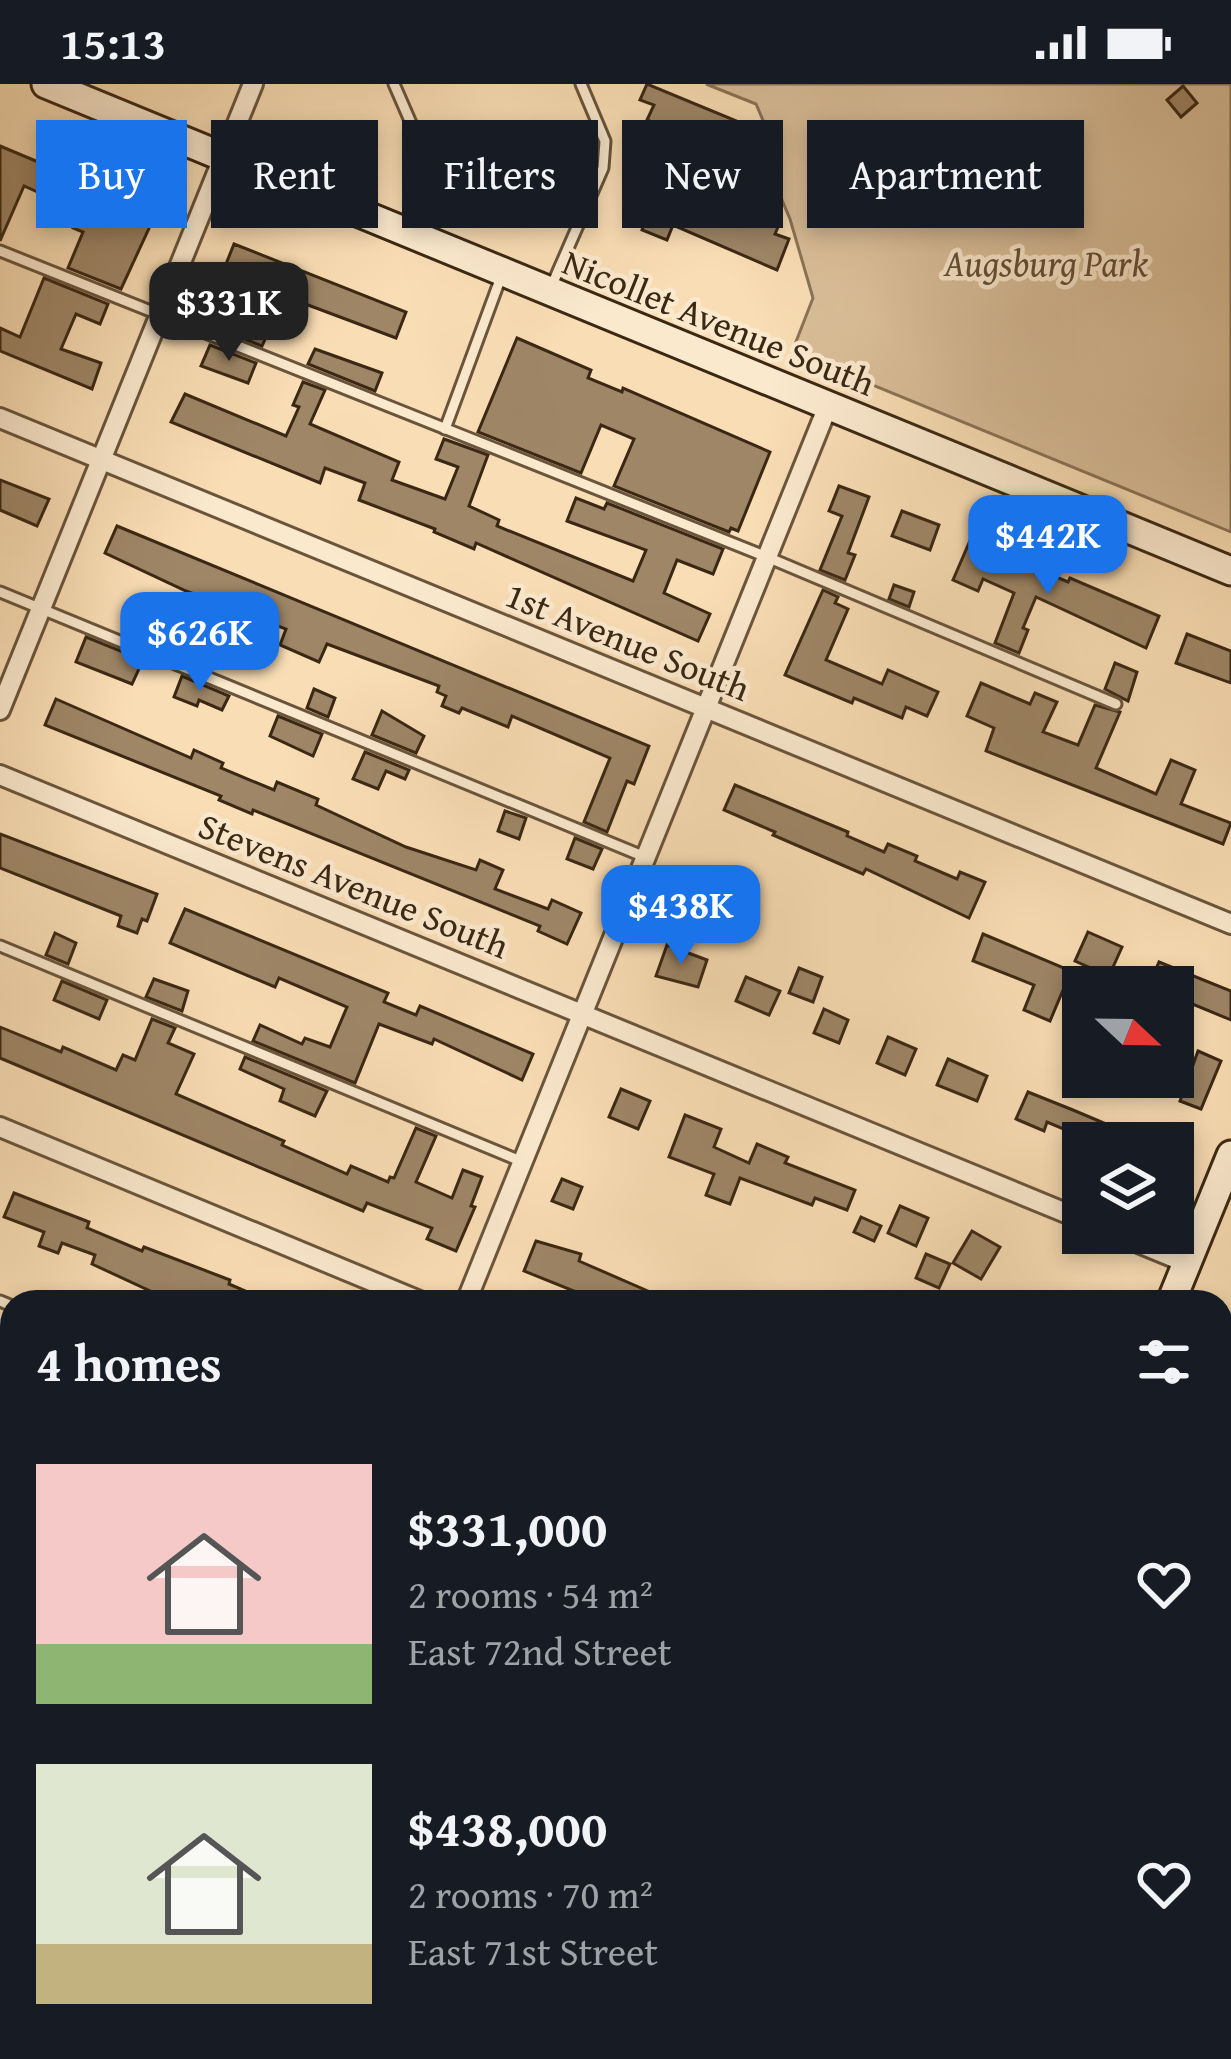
<!DOCTYPE html>
<meta charset="utf-8">
<style>
body{margin:0;font-family:"Gentium Book Plus",serif;background:#242831;color:#f1f3f6;height:100vh;display:flex;flex-direction:column;font-size:45px;white-space:nowrap}
*{box-sizing:border-box;margin:0}
p{font-size:39px;color:#9ea1a6}
.icon{flex:none;width:66px;height:66px;fill:none;stroke:currentColor;stroke-width:2;stroke-linecap:round;stroke-linejoin:round}
.map{position:relative;flex:1;overflow:hidden}
.sheet{position:absolute;left:0px;top:1206px;width:1233px;height:771px;display:flex;flex-direction:column;background:#171b24;border-radius:36px 36px 0 0;box-shadow:0 6px 18px #0003}
.sheet>*{flex:none}
.banner{position:absolute;left:36px;top:36px;width:1161px;height:108px;display:flex;gap:24px}
.needle{width:78px;rotate:112deg}
.tools{position:absolute;left:1062px;top:882px;display:grid;gap:24px}
.tools a{display:grid;place-items:center;width:132px;height:132px;border-radius:0px;background:#171b24;box-shadow:0 6px 18px #0003;font-size:60px}
.price{position:absolute;translate:-50% -102px;padding:0 27px;border-radius:24px;background:#1a73e8;color:#fff;font-size:39px;line-height:78px;filter:drop-shadow(0 3px 6px #0008)}
.price::after{content:'';position:absolute;left:50%;top:72px;width:36px;height:27px;margin-left:-18px;background:inherit;clip-path:polygon(0 0,100% 0,50% 100%)}
.price.current{background:#222;color:#fff}
ul{padding:0;list-style:none}
li{display:flex;align-items:center;gap:36px;height:300px;padding:0 36px}
li span{display:grid;place-items:center;flex:none;width:336px;height:240px;border-radius:0px;color:#555}
li>.icon{margin-inline-start:auto}
span .icon{width:144px;height:144px;fill:#fffc;stroke-width:1}
li b{font-size:51px}
h2{display:flex;justify-content:space-between;align-items:center;height:144px;padding:0 36px;font-size:51px}
.chip{padding:0 42px;border-radius:0px;background:#171b24;box-shadow:0 6px 18px #0003;font-size:42px;line-height:108px}
.chip.current{background:#1a73e8;color:#fff}
.status{display:flex;justify-content:space-between;align-items:center;height:84px;padding:0 60px;background:#171b24;direction:ltr}
.status svg{height:33px;fill:currentColor}
.map>svg:first-child{display:block}
.green{fill:#d9be99;stroke:#8a7356;stroke-width:3}
.water{fill:#b89f7e;stroke:#866f54;stroke-width:3}
.building{fill:#9e8667;stroke:#3b2814;stroke-width:3}
.lines{fill:none;stroke-linecap:round;stroke-linejoin:round}
.lane-casing{stroke:#6a553c;stroke-width:15}
.street-casing{stroke:#6a553c;stroke-width:24}
.secondary-casing{stroke:#3b2814;stroke-width:33}
.lane{stroke:#fbe9ce;stroke-width:9}
.street{stroke:#fbe9ce;stroke-width:18}
.secondary{stroke:#fbe9ce;stroke-width:27}
.labels{text-anchor:middle;stroke-width:9;stroke-linejoin:round;paint-order:stroke}
.park-label{font-size:36px;font-style:italic;fill:#624e35;stroke:#fbe9ce}
.street-label{font-size:36px;fill:#3b2814;stroke:#fbe9ce}
</style>
<div class="status"><b>15:13</b><svg viewBox="0 0 49 12"><path d="M0 12V9h3v3zM5 12V6h3v6zM10 12V3h3v9zM15 12V0h3v12zM26 1h20v11H26zM47 4h2v5h-2z"/></svg></div>
<div class="map">
<svg width="1231" height="1975" viewBox="0 0 1231 1975">
<rect width="100%" height="100%" fill="#f9ddb4"/>
<filter id="stains"><feTurbulence type="fractalNoise" baseFrequency=".00167" numOctaves="4"/><feColorMatrix values="0 0 0 0 .2 0 0 0 0 .09 0 0 0 0 .02 0 0 0 .5 -.17"/></filter>
<radialGradient id="worn" r=".72"><stop offset=".6" stop-color="#630" stop-opacity="0"/><stop offset="1" stop-color="#630" stop-opacity=".3"/></radialGradient>
<!-- green -->
<path class="green" d="M 706,0 L 1231,0 L 1231,448 L 792,268 L 813,214 L 790,135 L 765,76 L 768,48 L 756,20 Z"/>
<!-- water -->
<path class="water" d="M 1221,1530 L 1231,1530 L 1231,1746 L 1221,1741 Z"/>
<!-- building -->
<g class="building">
<path d="M 647,0 L 739,38 L 733,52 L 749,59 L 743,72 L 756,77 L 751,90 L 765,96 L 759,111 L 772,116 L 767,130 L 781,136 L 775,150 L 789,155 L 777,186 L 673,141 L 667,156 L 642,146 L 659,102 L 646,96 L 662,57 L 657,55 L 662,42 L 647,36 L 654,21 L 640,16 Z"/>
<path d="M 1183,2 L 1197,19 L 1181,33 L 1167,16 Z"/>
<path d="M 0,62 L 98,103 L 102,94 L 124,104 L 120,111 L 157,127 L 121,205 L 68,184 L 83,148 L 73,144 L 80,127 L 24,102 L 0,157 Z"/>
<path d="M 234,160 L 406,228 L 396,254 L 284,212 L 262,262 L 217,244 L 236,196 L 222,190 Z"/>
<path d="M 44,194 L 108,220 L 100,240 L 76,230 L 61,265 L 101,279 L 92,305 L 0,267 L 0,244 L 20,253 Z"/>
<path d="M 517,254 L 591,286 L 588,294 L 622,308 L 623,304 L 770,368 L 738,447 L 731,444 L 729,448 L 614,402 L 634,355 L 601,341 L 581,389 L 478,348 Z"/>
<path d="M 210,261 L 256,279 L 248,299 L 201,282 Z"/>
<path d="M 315,265 L 382,289 L 375,307 L 308,280 Z"/>
<path d="M 303,298 L 325,306 L 310,340 L 399,378 L 392,396 L 445,415 L 458,383 L 436,375 L 444,355 L 488,371 L 469,422 L 499,436 L 497,442 L 633,497 L 646,466 L 567,437 L 576,414 L 604,425 L 607,419 L 723,465 L 713,490 L 677,476 L 664,509 L 710,530 L 698,557 L 476,459 L 474,465 L 434,448 L 435,445 L 359,416 L 365,399 L 325,384 L 320,399 L 171,338 L 185,310 L 286,352 L 299,323 L 293,321 Z"/>
<path d="M 0,396 L 49,415 L 37,442 L 0,426 Z"/>
<path d="M 839,402 L 869,413 L 848,469 L 855,471 L 845,496 L 820,486 L 842,432 L 829,427 Z"/>
<path d="M 902,427 L 939,441 L 930,466 L 892,452 Z"/>
<path d="M 117,442 L 649,662 L 634,700 L 627,697 L 607,748 L 584,738 L 610,674 L 512,632 L 508,643 L 462,624 L 459,629 L 442,622 L 446,612 L 437,608 L 439,602 L 327,560 L 319,578 L 280,561 L 286,545 L 186,507 L 105,469 Z"/>
<path d="M 972,452 L 997,463 L 996,467 L 1068,498 L 1070,494 L 1159,532 L 1146,564 L 1036,513 L 1023,544 L 1028,546 L 1019,569 L 995,559 L 1014,509 L 983,495 L 978,507 L 953,496 Z"/>
<path d="M 894,501 L 914,508 L 909,523 L 889,515 Z"/>
<path d="M 823,506 L 838,513 L 835,519 L 848,525 L 826,576 L 882,600 L 888,586 L 938,608 L 927,632 L 906,623 L 902,634 L 854,614 L 852,619 L 785,591 Z"/>
<path d="M 1187,550 L 1231,567 L 1231,599 L 1176,579 Z"/>
<path d="M 86,553 L 143,576 L 132,600 L 76,578 Z"/>
<path d="M 1115,579 L 1137,588 L 1128,617 L 1105,605 Z"/>
<path d="M 182,592 L 229,612 L 222,626 L 199,616 L 197,622 L 174,613 Z"/>
<path d="M 981,599 L 1030,620 L 1035,609 L 1057,618 L 1043,648 L 1078,661 L 1095,621 L 1120,628 L 1096,684 L 1156,710 L 1171,676 L 1195,686 L 1181,720 L 1231,739 L 1223,760 L 986,667 L 994,644 L 967,632 Z"/>
<path d="M 314,605 L 335,614 L 328,633 L 307,624 Z"/>
<path d="M 56,615 L 191,674 L 194,666 L 223,679 L 221,684 L 274,706 L 277,698 L 318,715 L 316,721 L 406,763 L 476,786 L 480,776 L 503,786 L 495,805 L 548,825 L 552,816 L 581,829 L 567,860 L 538,847 L 540,842 L 253,726 L 252,730 L 219,716 L 221,712 L 45,641 Z"/>
<path d="M 382,627 L 424,652 L 416,669 L 372,651 Z"/>
<path d="M 278,632 L 322,650 L 313,672 L 270,652 Z"/>
<path d="M 365,668 L 409,686 L 405,695 L 386,687 L 378,705 L 353,695 Z"/>
<path d="M 735,701 L 848,748 L 847,752 L 884,768 L 888,760 L 917,772 L 915,777 L 957,795 L 960,788 L 985,798 L 969,834 L 866,785 L 863,790 L 773,751 L 775,748 L 724,726 Z"/>
<path d="M 505,727 L 526,734 L 519,755 L 498,747 Z"/>
<path d="M 0,750 L 157,810 L 147,837 L 142,835 L 137,849 L 118,842 L 121,832 L 0,784 Z"/>
<path d="M 575,754 L 602,765 L 593,785 L 567,775 Z"/>
<path d="M 185,825 L 388,909 L 384,918 L 416,931 L 420,922 L 533,970 L 522,996 L 434,955 L 432,960 L 379,940 L 355,999 L 253,957 L 260,941 L 302,960 L 305,954 L 330,963 L 347,923 L 279,894 L 275,903 L 170,859 Z"/>
<path d="M 1088,848 L 1122,863 L 1109,892 L 1075,877 Z"/>
<path d="M 55,849 L 76,859 L 68,880 L 46,871 Z"/>
<path d="M 983,850 L 1071,887 L 1050,937 L 1024,926 L 1034,901 L 973,877 Z"/>
<path d="M 667,861 L 707,876 L 698,903 L 656,892 Z"/>
<path d="M 1159,878 L 1231,907 L 1231,936 L 1173,912 L 1173,903 L 1148,903 Z"/>
<path d="M 799,884 L 822,893 L 813,918 L 789,909 Z"/>
<path d="M 746,893 L 780,907 L 769,931 L 736,917 Z"/>
<path d="M 154,895 L 188,907 L 182,927 L 146,913 Z"/>
<path d="M 62,897 L 107,916 L 99,935 L 54,916 Z"/>
<path d="M 824,925 L 848,936 L 839,959 L 814,949 Z"/>
<path d="M 152,935 L 175,944 L 168,959 L 194,970 L 176,1010 L 284,1057 L 282,1061 L 347,1090 L 351,1082 L 388,1098 L 390,1093 L 394,1094 L 416,1044 L 436,1052 L 416,1098 L 452,1114 L 463,1086 L 482,1093 L 471,1122 L 475,1123 L 456,1167 L 427,1155 L 432,1144 L 367,1119 L 363,1127 L 0,974 L 0,943 L 61,968 L 63,963 L 116,986 L 123,971 L 135,976 Z"/>
<path d="M 888,953 L 916,965 L 905,991 L 877,979 Z"/>
<path d="M 1198,967 L 1221,977 L 1201,1025 L 1180,1017 Z"/>
<path d="M 245,973 L 327,1007 L 315,1032 L 280,1017 L 284,1005 L 240,985 Z"/>
<path d="M 948,975 L 987,992 L 977,1017 L 937,1001 Z"/>
<path d="M 621,1005 L 650,1017 L 638,1045 L 609,1033 Z"/>
<path d="M 1028,1008 L 1073,1026 L 1151,1059 L 1097,1059 L 1047,1038 L 1044,1047 L 1016,1035 Z"/>
<path d="M 685,1031 L 721,1045 L 714,1063 L 749,1079 L 757,1060 L 788,1073 L 785,1079 L 855,1106 L 847,1126 L 815,1114 L 812,1121 L 740,1094 L 730,1120 L 706,1111 L 714,1090 L 669,1073 Z"/>
<path d="M 562,1095 L 582,1103 L 573,1125 L 552,1117 Z"/>
<path d="M 14,1109 L 89,1138 L 87,1144 L 142,1167 L 144,1163 L 230,1196 L 229,1200 L 271,1218 L 174,1218 L 92,1180 L 95,1171 L 62,1159 L 58,1169 L 39,1162 L 44,1148 L 4,1133 Z"/>
<path d="M 900,1122 L 928,1134 L 916,1162 L 888,1149 Z"/>
<path d="M 861,1133 L 881,1142 L 874,1157 L 854,1148 Z"/>
<path d="M 972,1147 L 1000,1163 L 981,1195 L 953,1179 Z"/>
<path d="M 536,1157 L 581,1170 L 579,1177 L 673,1218 L 601,1218 L 524,1187 Z"/>
<path d="M 926,1170 L 950,1180 L 939,1204 L 916,1194 Z"/>
</g>
<g class="lines">
<!-- lane casing -->
<g class="lane-casing">
<g id="lane">
<path d="M 394,0 L 434,92 C 481,115 508,104 555,85 C 572,99 578,111 581,133"/>
<path d="M 0,167 L 767,473 L 1116,620"/>
<path d="M 552,201 L 603,84 L 605,57 L 581,0"/>
<path d="M 445,345 L 501,193"/>
<path d="M 0,508 L 645,773"/>
<path d="M 0,862 L 523,1078"/>
<path d="M 0,1217 L 12,1222"/>
</g>
</g>
<!-- street casing -->
<g class="street-casing">
<g id="street">
<path d="M 0,334 L 1231,840"/>
<path d="M 0,626 L 253,0"/>
<path d="M 0,691 L 1083,1136"/>
<path d="M 0,1043 L 422,1218"/>
<path d="M 1114,1149 L 1187,1179"/>
<path d="M 466,1218 L 828,322"/>
<path d="M 0,1399 L 12,1404"/>
<path d="M 0,1752 L 12,1757"/>
<path d="M 1221,1903 L 1231,1907"/>
<path d="M 512,1965 L 536,1975"/>
<path d="M 160,1975 L 164,1965"/>
</g>
</g>
<!-- secondary casing -->
<g class="secondary-casing">
<g id="secondary">
<path d="M 46,0 L 1231,487"/>
<path d="M 1171,1218 L 1231,1071"/>
<path d="M 865,1975 L 869,1965"/>
</g>
</g>
<!-- lane -->
<use href="#lane" class="lane"/>
<!-- street -->
<use href="#street" class="street"/>
<!-- secondary -->
<use href="#secondary" class="secondary"/>
</g>
<g class="labels">
<!-- park labels -->
<g class="park-label">
<text x="1046" y="192">Augsburg Park</text>
</g>
<!-- street labels -->
<g class="street-label">
<text transform="translate(719 238) rotate(22)" y="13">Nicollet Avenue South</text>
<text transform="translate(628 557) rotate(22)" y="13">1st Avenue South</text>
<text transform="translate(354 801) rotate(22)" y="13">Stevens Avenue South</text>
</g>
</g>
<rect width="100%" height="100%" filter="url(#stains)"/>
<rect width="100%" height="100%" fill="url(#worn)"/>
</svg>
<div class="tools">
<a><svg class="needle" viewBox="-14 -14 28 28"><path d="M0-13l5 13h-10z" fill="#e53935"/><path d="M0 13l5-13h-10z" fill="#9ea1a6"/></svg></a>
<a><svg class="icon" aria-label="layers" viewBox="0 0 24 24"><path d="M12 4l9 5-9 5-9-5zM3 14l9 5 9-5"/></svg></a>
</div>
<b class="price current" style="left:229px;top:280px">$331K</b>
<b class="price" style="left:1048px;top:513px">$442K</b>
<b class="price" style="left:200px;top:610px">$626K</b>
<b class="price" style="left:681px;top:883px">$438K</b>
<div class="banner">
<a class="chip current">Buy</a>
<a class="chip">Rent</a>
<a class="chip">Filters</a>
<a class="chip">New</a>
<a class="chip">Apartment</a>
</div>
<section class="sheet">
<h2>4 homes<svg class="icon" aria-label="filters" viewBox="0 0 24 24"><path d="M4 7h16M4 17h16"/><circle cx="9" cy="7" r="2"/><circle cx="15" cy="17" r="2"/></svg></h2>
<ul>
<li><span style="background:linear-gradient(#f6c9c9 75%,#8fb573 0)"><svg class="icon" aria-label="home" viewBox="0 0 24 24"><path d="M3 11l9-7 9 7M6 9v11h12V9"/></svg></span><div><b>$331,000</b><p>2 rooms · 54 m²</p><p>East 72nd Street</p></div><svg class="icon" aria-label="heart" viewBox="0 0 24 24"><path d="M12 20l-8-8c-3-5 5-10 8-4 3-6 11-1 8 4z"/></svg></li>
<li><span style="background:linear-gradient(#dfe7d0 75%,#c2b280 0)"><svg class="icon" aria-label="home" viewBox="0 0 24 24"><path d="M3 11l9-7 9 7M6 9v11h12V9"/></svg></span><div><b>$438,000</b><p>2 rooms · 70 m²</p><p>East 71st Street</p></div><svg class="icon" aria-label="heart" viewBox="0 0 24 24"><path d="M12 20l-8-8c-3-5 5-10 8-4 3-6 11-1 8 4z"/></svg></li>
</ul>
</section>
</div>
